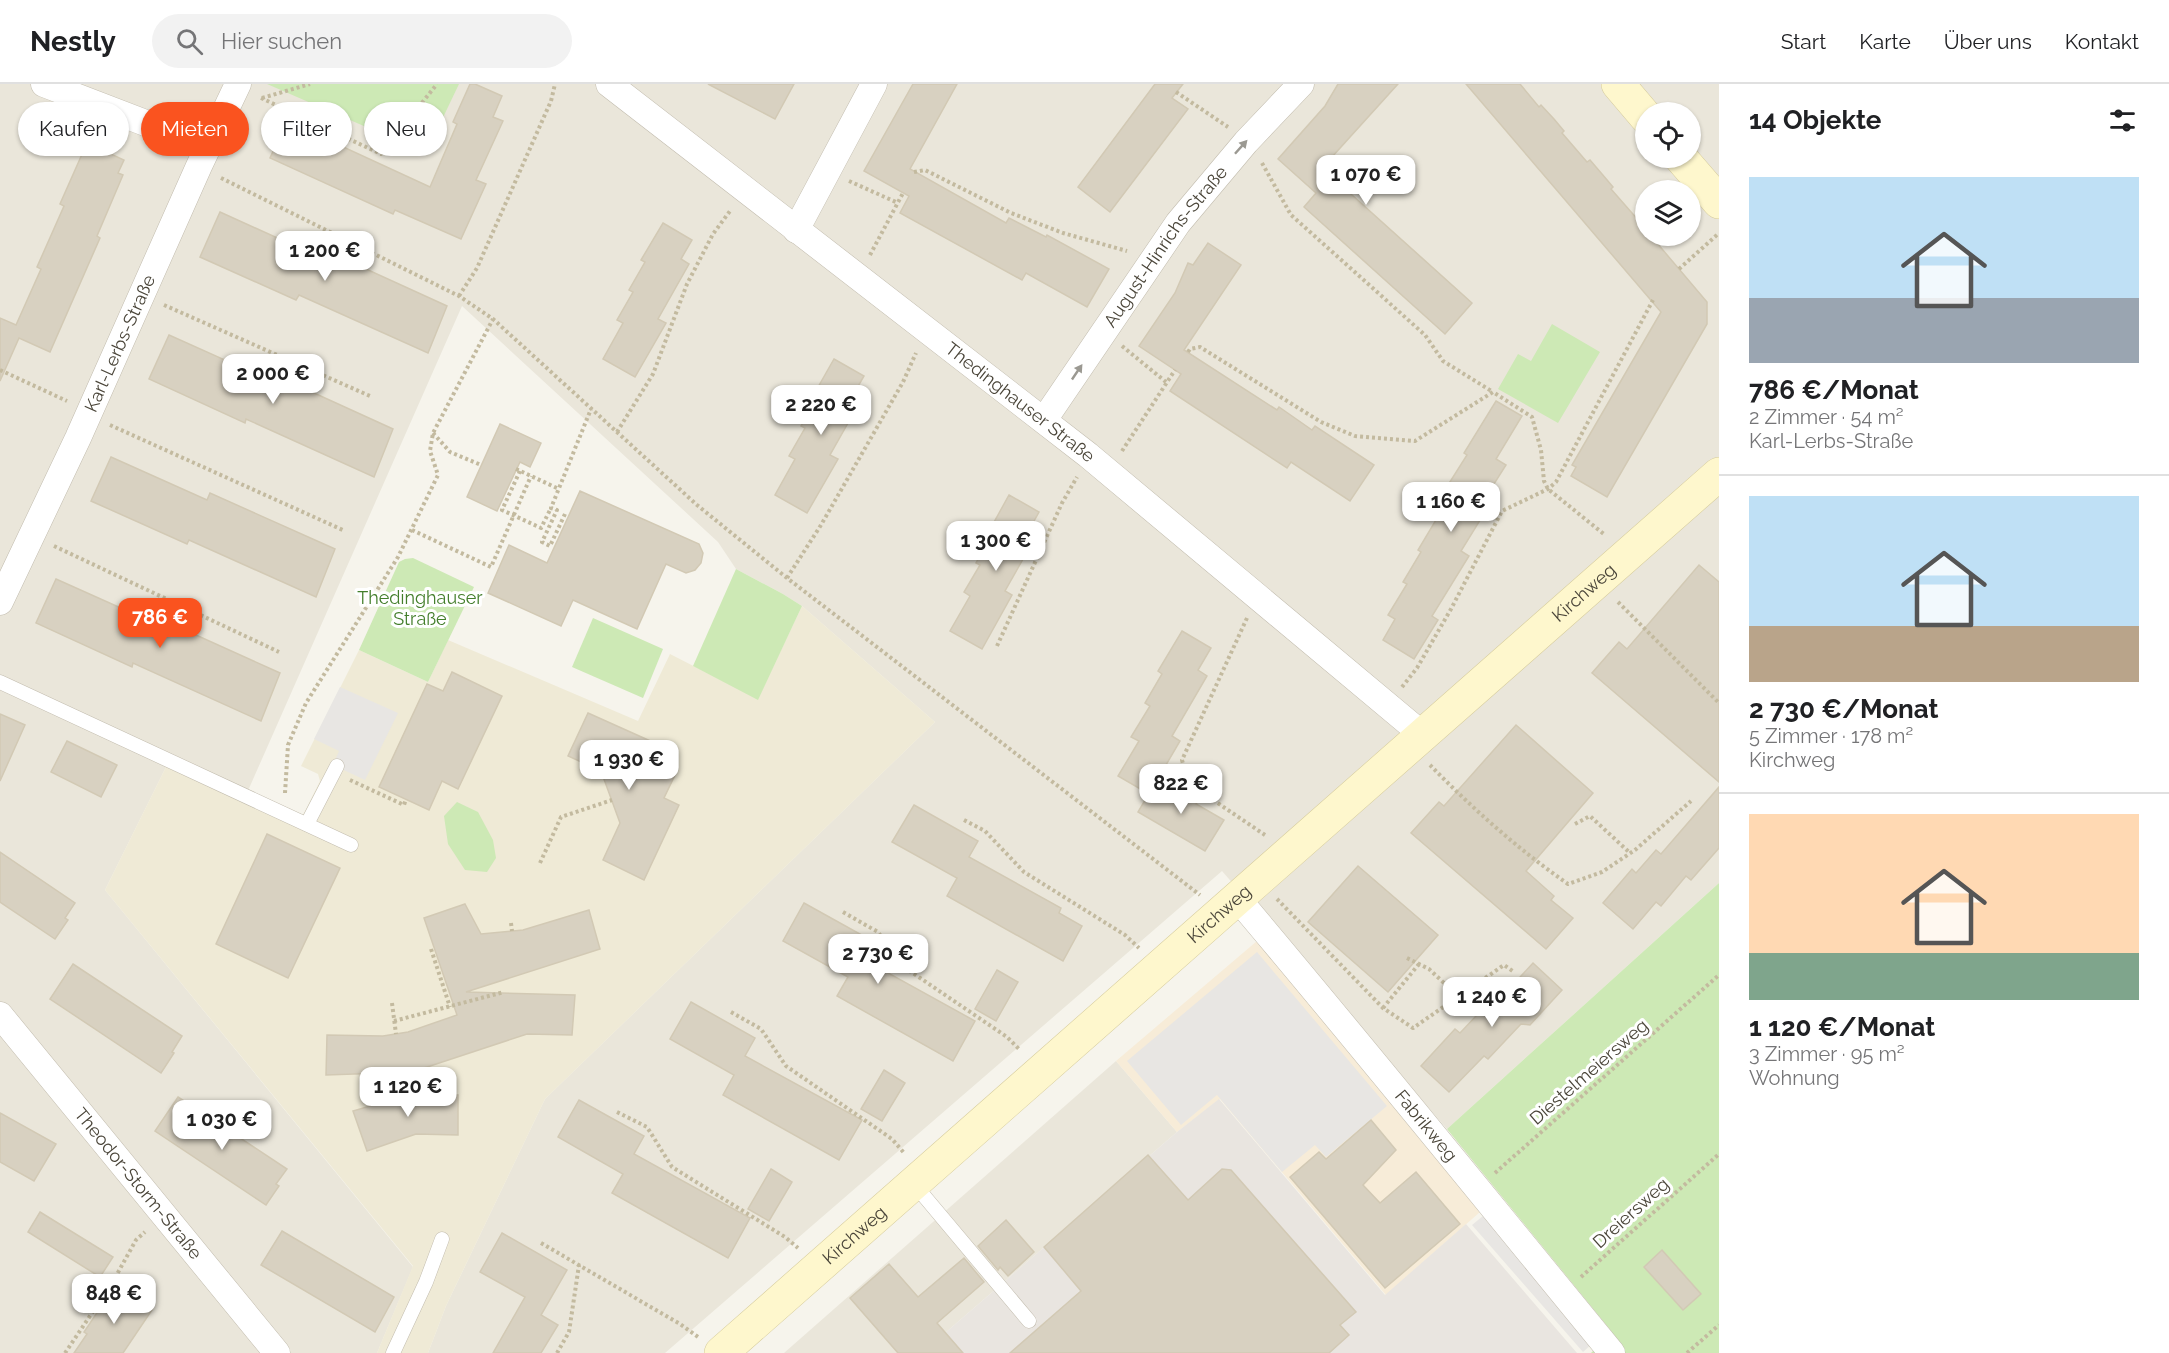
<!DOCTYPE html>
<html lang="de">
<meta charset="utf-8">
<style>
body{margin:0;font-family:Raleway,sans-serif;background:#f2f2f2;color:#202124;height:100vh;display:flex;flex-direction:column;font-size:22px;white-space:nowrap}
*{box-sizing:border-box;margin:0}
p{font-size:20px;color:#757577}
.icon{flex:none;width:33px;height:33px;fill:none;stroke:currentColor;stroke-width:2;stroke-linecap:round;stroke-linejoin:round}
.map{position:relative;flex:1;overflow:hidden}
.details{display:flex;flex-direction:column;background:#fff;width:450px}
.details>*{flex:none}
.banner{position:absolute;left:18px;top:18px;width:570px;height:54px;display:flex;gap:12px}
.fabs{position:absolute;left:1635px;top:18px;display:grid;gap:12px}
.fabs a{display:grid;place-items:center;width:66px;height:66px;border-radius:50%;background:#fff;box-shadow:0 2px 4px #0004;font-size:30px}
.price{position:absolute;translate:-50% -51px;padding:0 14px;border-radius:12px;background:#fff;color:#222;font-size:20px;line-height:39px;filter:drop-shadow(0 2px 3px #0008)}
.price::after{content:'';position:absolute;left:50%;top:36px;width:18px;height:14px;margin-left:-9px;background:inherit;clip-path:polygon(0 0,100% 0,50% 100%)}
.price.active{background:#fa531f;color:#fff}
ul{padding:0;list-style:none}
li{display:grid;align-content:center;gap:12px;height:318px;padding:0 30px}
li+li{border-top:2px solid #e0e0e0}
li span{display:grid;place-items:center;height:186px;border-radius:0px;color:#555}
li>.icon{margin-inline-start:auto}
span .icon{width:108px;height:108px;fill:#fffc;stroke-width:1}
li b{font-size:26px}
h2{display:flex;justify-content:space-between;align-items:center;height:72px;padding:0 30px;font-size:26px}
.pill{padding:0 21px;border-radius:27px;background:#fff;box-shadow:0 2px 4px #0004;font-size:21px;line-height:54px}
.pill.active{background:#fa531f;color:#fff}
header{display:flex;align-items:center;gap:36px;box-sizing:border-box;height:84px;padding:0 30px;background:#fff;border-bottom:2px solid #e0e0e0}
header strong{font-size:28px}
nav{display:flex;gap:33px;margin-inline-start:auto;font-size:21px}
.search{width:420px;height:54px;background:#f2f2f2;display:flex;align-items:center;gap:15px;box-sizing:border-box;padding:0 21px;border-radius:33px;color:#757577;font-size:22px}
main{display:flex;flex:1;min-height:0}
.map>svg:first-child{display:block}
.residential{fill:#eae6da;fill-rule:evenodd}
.commercial{fill:#f7ecd8}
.industrial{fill:#e9e5e0}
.education{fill:#efead6}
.green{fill:#cde9b5}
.parking{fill:#e8e6e3}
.building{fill:#d8d1c1;stroke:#d2c9b4;stroke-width:1.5}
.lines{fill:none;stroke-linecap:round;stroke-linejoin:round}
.lane-casing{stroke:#c2bcae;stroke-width:15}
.street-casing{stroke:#c2bcae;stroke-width:27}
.secondary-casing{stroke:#d5cb9b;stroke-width:34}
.path{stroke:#c3ba9f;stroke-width:4;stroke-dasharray:3 3;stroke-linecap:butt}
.lane{stroke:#fff;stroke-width:14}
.street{stroke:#fff;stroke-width:26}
.secondary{stroke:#fef7cd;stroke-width:33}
.oneway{fill:#9b9992}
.labels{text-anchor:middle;stroke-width:6;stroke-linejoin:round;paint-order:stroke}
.street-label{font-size:18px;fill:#4a4539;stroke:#fff}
.park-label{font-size:18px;fill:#437e2b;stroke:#fff}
</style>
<header>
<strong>Nestly</strong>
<div class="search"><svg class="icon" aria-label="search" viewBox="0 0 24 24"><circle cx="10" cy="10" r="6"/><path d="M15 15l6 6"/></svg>Hier suchen</div>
<nav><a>Start</a><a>Karte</a><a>Über uns</a><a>Kontakt</a></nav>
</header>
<main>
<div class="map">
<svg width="1719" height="1269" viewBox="0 0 1719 1269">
<rect width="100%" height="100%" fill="#f6f4ec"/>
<!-- residential -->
<g class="residential">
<path d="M 0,0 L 1719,0 L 1719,799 L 1447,1045 L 1222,787 L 665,1269 L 428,1269 L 446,1222 L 545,1015 L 935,638 L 802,522 L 783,510 L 736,485 L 718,458 L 462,222 L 243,718 L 166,683 L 105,806 L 413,1183 L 377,1269 L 0,1269 ZM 1646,28 L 1690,28 L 1690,74 L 1646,74 ZM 1646,106 L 1690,106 L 1690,152 L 1646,152 Z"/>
<path d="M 1116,977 L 1177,1048 L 922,1269 L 784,1269 Z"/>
</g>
<!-- commercial -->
<path class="commercial" d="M 1257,857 L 1480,1128 L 1386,1211 L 1220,1015 L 1177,1048 L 1116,977 Z"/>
<!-- industrial -->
<path class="industrial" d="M 1219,1015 L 1385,1211 L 1466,1140 L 1577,1269 L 922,1269 L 1177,1048 Z"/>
<!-- education -->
<path class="education" d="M 802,522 L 935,638 L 545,1015 L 446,1222 L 428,1269 L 377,1269 L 413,1182 L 105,806 L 166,683 L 297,743 L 320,697 L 318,690 L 301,682 L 359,566 L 428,598 L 448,556 L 638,637 L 670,570 L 758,615 Z"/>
<!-- green -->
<g class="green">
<path d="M 267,0 L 459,0 L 426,69 Z"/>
<path d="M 1552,240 L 1600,268 L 1558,339 L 1498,305 L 1518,270 L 1531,277 Z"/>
<path d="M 413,474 L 474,503 L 428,598 L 359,566 L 399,478 L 405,475 Z"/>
<path d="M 736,485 L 783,510 L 802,522 L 758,616 L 693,582 Z"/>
<path d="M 593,534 L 663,565 L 643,614 L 572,583 Z"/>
<path d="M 457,718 L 478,728 L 493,756 L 496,774 L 487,788 L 465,786 L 448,760 L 444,732 Z"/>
<path d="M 1719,799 L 1719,1269 L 1591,1269 L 1612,1248 L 1447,1045 Z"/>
</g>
<!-- parking -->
<g class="parking">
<path d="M 340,603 L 398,629 L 365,696 L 333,681 L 339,667 L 314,655 Z"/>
<path d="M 1257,868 L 1387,1022 L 1326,1073 L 1315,1061 L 1282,1088 L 1217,1011 L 1181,1041 L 1127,977 Z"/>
<path d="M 1483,1132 L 1593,1259 L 1583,1268 L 1472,1141 Z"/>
</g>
<!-- building -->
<g class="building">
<path d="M 470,0 L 475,0 L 502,12 L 493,33 L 503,37 L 476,96 L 486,100 L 461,155 L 395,126 L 393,130 L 270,74 L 287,37 L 430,103 L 457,40 L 453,38 Z"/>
<path d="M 708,0 L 794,0 L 775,35 Z"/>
<path d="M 913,0 L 957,0 L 910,85 L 1006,139 L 1009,134 L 1046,153 L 1047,151 L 1109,185 L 1087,223 L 1026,189 L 1022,196 L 900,129 L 909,112 L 864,87 Z"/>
<path d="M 1155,0 L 1183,0 L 1172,14 L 1188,25 L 1110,128 L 1078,103 Z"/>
<path d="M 1338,0 L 1398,0 L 1322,84 L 1472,219 L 1445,250 L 1304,123 L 1316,109 L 1278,75 L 1325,22 Z"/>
<path d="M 1466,0 L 1520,0 L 1539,23 L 1541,21 L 1554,35 L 1564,47 L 1562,49 L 1587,78 L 1590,76 L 1602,90 L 1613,103 L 1611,105 L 1646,145 L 1646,152 L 1651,152 L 1707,218 L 1707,240 L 1607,413 L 1571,392 L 1576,383 L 1572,381 L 1661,228 Z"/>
<path d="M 87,59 L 124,76 L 118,89 L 123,91 L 97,152 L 100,154 L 50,268 L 19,254 L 0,297 L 0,234 L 16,241 L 41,185 L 37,183 L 64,122 L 60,120 Z"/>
<path d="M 220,128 L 317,172 L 320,164 L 447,222 L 428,269 L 299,211 L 296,216 L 200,173 Z"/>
<path d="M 663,139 L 692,156 L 681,175 L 689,180 L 658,235 L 666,239 L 635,293 L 603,275 L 623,239 L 617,236 L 633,208 L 629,206 L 645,178 L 641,176 Z"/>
<path d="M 1208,159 L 1241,181 L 1184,266 L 1277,326 L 1279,323 L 1312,346 L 1315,342 L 1374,381 L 1350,417 L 1291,378 L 1287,384 L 1170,307 L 1181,290 L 1139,262 L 1175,209 L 1188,179 L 1193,181 Z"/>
<path d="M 169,251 L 265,294 L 268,288 L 393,345 L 374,393 L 246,335 L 245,339 L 149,295 Z"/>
<path d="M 834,275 L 864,292 L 853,311 L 861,316 L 830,371 L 838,375 L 807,429 L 775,411 L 795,375 L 789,372 L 805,344 L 801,342 L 817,315 L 813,312 Z"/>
<path d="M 1496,317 L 1522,332 L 1496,375 L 1506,381 L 1492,403 L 1498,407 L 1461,467 L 1469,472 L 1432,532 L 1438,536 L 1414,575 L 1383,556 L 1395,535 L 1388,531 L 1407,500 L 1403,498 L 1421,468 L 1418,466 L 1436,436 L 1433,434 L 1452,403 L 1448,401 L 1467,371 L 1464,369 Z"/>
<path d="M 500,340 L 541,359 L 530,383 L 520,378 L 497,427 L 467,413 Z"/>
<path d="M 111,373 L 207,416 L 210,409 L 335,465 L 316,513 L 189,456 L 187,460 L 91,417 Z"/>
<path d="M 580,407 L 699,460 L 703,469 L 701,479 L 695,486 L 686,489 L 666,480 L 637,545 L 573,516 L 561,542 L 488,509 L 509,461 L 547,479 Z"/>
<path d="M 1009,411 L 1039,428 L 1028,448 L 1036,452 L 1005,507 L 1012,511 L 982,565 L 950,547 L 970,512 L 964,508 L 980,481 L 976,479 L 991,451 L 988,449 Z"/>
<path d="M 1699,481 L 1719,498 L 1719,698 L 1592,589 L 1619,558 L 1627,565 Z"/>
<path d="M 56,495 L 152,538 L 154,532 L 280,589 L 261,637 L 133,579 L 132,583 L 36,539 Z"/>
<path d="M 1182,547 L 1211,564 L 1198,586 L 1207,592 L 1172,652 L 1180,657 L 1149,710 L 1118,692 L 1139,657 L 1131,653 L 1150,622 L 1145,619 L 1162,590 L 1158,587 Z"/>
<path d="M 452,588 L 502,612 L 458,705 L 442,697 L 429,726 L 379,703 L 427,600 L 443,607 Z"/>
<path d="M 588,629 L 657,660 L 650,676 L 676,689 L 664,714 L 679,721 L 644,796 L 603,776 L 620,739 L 601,687 L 568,672 Z"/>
<path d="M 0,630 L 25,641 L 0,697 Z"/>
<path d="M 1516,641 L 1593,709 L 1526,787 L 1554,812 L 1551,816 L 1573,834 L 1546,865 L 1411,749 L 1439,718 L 1444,722 Z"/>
<path d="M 67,657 L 117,681 L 101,713 L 51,688 Z"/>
<path d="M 1158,694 L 1198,717 L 1196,720 L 1224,736 L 1205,767 L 1138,728 Z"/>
<path d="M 1719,703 L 1719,764 L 1691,796 L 1686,792 L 1661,822 L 1656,818 L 1633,845 L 1603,819 L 1632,785 L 1636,789 L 1656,766 L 1661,770 Z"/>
<path d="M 914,721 L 978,757 L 969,773 L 1061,824 L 1059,829 L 1082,842 L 1063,877 L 947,812 L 957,794 L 892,758 Z"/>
<path d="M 267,750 L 340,784 L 288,894 L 216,860 Z"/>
<path d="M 0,768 L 75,819 L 65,834 L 68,836 L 55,855 L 0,818 Z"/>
<path d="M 1358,782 L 1438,851 L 1388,908 L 1308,838 Z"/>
<path d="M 804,819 L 869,855 L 859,873 L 975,937 L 953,977 L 837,912 L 848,893 L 783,857 Z"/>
<path d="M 465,820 L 481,850 L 523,846 L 589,826 L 600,865 L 466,908 L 575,911 L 572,951 L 527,950 L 412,988 L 326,991 L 327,951 L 383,952 L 408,948 L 457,931 L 424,834 Z"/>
<path d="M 1533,879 L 1562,906 L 1530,941 L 1521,940 L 1488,975 L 1484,972 L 1449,1008 L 1421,982 L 1455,945 L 1460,949 L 1493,914 L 1497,918 Z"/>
<path d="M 73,880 L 182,952 L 172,968 L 174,969 L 161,989 L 50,915 Z"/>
<path d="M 997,886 L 1018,898 L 996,937 L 975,925 Z"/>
<path d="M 691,918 L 755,954 L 745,972 L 862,1036 L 839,1076 L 723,1011 L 734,991 L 670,955 Z"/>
<path d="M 884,986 L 905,999 L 882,1037 L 861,1025 Z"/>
<path d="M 415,1009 L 458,1011 L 458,1051 L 416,1050 L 367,1067 L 353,1027 Z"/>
<path d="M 178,1013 L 287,1085 L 276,1100 L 279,1102 L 266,1121 L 155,1047 Z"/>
<path d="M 579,1016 L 644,1052 L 634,1070 L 750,1134 L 728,1174 L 612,1109 L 623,1090 L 558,1053 Z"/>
<path d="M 0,1029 L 56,1060 L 34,1097 L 0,1078 Z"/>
<path d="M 1371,1036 L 1396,1066 L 1363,1101 L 1380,1119 L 1416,1088 L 1460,1140 L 1385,1204 L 1290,1093 L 1319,1068 L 1326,1075 Z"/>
<path d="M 1148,1071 L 1188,1116 L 1222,1085 L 1231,1086 L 1356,1228 L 1340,1241 L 1349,1251 L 1329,1269 L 1010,1269 L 1081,1207 L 1044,1163 Z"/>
<path d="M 771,1085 L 792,1098 L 769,1137 L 748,1125 Z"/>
<path d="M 40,1128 L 113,1173 L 100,1193 L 28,1148 Z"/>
<path d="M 1006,1136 L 1034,1168 L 1008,1192 L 1000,1183 L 998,1186 L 978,1162 Z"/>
<path d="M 282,1147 L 394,1213 L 375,1248 L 261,1181 Z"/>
<path d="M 502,1149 L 567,1186 L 541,1231 L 558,1241 L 541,1269 L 493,1269 L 525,1213 L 480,1188 Z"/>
<path d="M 1662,1166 L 1701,1210 L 1683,1226 L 1644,1183 Z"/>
<path d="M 964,1174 L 984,1198 L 937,1239 L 963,1269 L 898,1269 L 850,1214 L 889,1180 L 918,1213 Z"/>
<path d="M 115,1202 L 152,1226 L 123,1269 L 74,1269 L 87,1250 L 84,1248 Z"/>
</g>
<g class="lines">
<!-- lane casing -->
<g class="lane-casing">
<g id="lane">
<path d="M 0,598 L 351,761"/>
<path d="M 307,740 L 337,682"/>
<path d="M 914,1100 L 1029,1237"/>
<path d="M 393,1269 L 426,1198 L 442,1155"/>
</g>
</g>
<!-- street casing -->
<g class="street-casing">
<g id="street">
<path d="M 44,0 L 208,63"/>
<path id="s1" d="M 609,0 L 1088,371 L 1423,651"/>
<path d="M 796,146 L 874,0"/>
<path id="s2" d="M 1044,336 L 1178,139 L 1246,58 L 1301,0"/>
<path id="s3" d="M 0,518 L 78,354 L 199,82 L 238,0"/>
<path id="s4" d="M 1237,814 C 1364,964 1487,1117 1612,1269"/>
<path id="s5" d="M 0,931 L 277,1269"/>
</g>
</g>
<!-- secondary casing -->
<g class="secondary-casing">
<g id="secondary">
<path d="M 1618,0 L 1646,33"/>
<path d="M 1681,74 L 1719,118"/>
<path id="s6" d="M 721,1269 L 1719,390"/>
</g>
</g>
<!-- path -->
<g class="path">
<path d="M 1176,8 L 1228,43"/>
<path d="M 261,14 L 381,70 L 437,0"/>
<path d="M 262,14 L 310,0"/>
<path d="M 1262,79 L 1291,131 L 1425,251 L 1443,277 L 1493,308"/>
<path d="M 914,88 L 925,86 L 1011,129 L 1063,149 L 1127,167"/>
<path d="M 221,94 L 459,212 L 493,235 L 697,421 L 787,494 L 1200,811"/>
<path d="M 849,97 L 898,119"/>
<path d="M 870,171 L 903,109"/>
<path d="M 1679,185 L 1719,149"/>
<path d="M 459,212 L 477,184 L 551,17 L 555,0"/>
<path d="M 164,221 L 370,312"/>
<path d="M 1122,262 L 1166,298"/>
<path d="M 1188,268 L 1190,265 L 1200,263 L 1321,338 L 1355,352 L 1415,357 L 1493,308 L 1532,333 L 1541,366 L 1544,397 L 1548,405 L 1605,451"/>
<path d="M 0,286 L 67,317"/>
<path d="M 110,341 L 345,447"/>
<path d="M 617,348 L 653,290 L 687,200 L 713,150 L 730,127"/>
<path d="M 433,349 L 450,368 L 481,381"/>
<path d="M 1122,367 L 1175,286"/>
<path d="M 516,385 L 559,405"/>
<path d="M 520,387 L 502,426 L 541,444 L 551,424"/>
<path d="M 565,430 L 550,462 L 542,458 L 557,426 L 551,424 L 591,325"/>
<path d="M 412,446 L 491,483 L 531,392"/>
<path d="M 54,462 L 279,568"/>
<path d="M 787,494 L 821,441 L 903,298 L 916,269"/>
<path d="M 1618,518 L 1719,619"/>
<path d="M 1247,534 L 1182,676 L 1188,699 L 1265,751"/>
<path d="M 997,562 L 1062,419 L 1077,393"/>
<path d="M 1402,603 L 1417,584 L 1451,525 L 1502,427 L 1548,405 L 1556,398 L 1653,216"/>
<path d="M 1430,681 C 1472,724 1519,766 1568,800 L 1602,788 L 1635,766 L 1691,717"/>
<path d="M 350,696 L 404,721 L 406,715"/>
<path d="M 285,709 L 288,661 L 306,619 L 398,473 L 438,391 L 430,367 L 433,349 L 493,235"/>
<path d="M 964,736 L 985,747 L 1024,788 L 1125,851 L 1139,864"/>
<path d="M 1575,740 L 1590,732 L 1630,769"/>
<path d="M 540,779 L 561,733 L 612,716"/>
<path d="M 1277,815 L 1383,924 L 1413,944 L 1504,881 L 1514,888"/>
<path d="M 843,828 L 878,848 L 901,881 L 1007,953 L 1020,966"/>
<path d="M 511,839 L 512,847"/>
<path d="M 431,865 L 450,923"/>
<path d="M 1407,874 L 1429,885 L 1459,913"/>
<path d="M 392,919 L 396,950"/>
<path d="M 1383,924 L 1419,880"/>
<path d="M 731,928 L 761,945 L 786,982 L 892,1055 L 905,1070"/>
<path d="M 394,937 L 504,908"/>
<path d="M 617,1028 L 647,1043 L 672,1083 L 785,1153 L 798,1164"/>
<path d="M 1495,1089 L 1719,891"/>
<path d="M 541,1159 L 680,1240 L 698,1253"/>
<path d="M 1581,1193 L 1719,1070"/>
<path d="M 65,1269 L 111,1201 L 136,1156 L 145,1148"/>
<path d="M 557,1269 L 569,1248 L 579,1181"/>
<path d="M 1687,1269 L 1719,1241"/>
</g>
<!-- lane -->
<use href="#lane" class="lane"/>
<!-- street -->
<use href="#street" class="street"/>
<!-- secondary -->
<use href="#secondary" class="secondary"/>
</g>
<!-- one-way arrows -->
<defs><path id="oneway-solid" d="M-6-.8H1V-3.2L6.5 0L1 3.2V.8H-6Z" transform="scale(1.5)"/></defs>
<g class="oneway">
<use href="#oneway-solid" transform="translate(1241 63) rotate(-48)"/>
<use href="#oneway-solid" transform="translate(1077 288) rotate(-56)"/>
</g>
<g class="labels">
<!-- street labels -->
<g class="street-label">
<text dy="6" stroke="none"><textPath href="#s2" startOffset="212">August-Hinrichs-Straße</textPath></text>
<text dy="6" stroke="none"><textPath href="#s3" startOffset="285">Karl-Lerbs-Straße</textPath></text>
<text dy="6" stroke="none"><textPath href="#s1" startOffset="520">Thedinghauser Straße</textPath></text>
<text dy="6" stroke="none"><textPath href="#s6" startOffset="1150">Kirchweg</textPath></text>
<text dy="6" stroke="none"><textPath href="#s6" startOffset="664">Kirchweg</textPath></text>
<text transform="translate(1589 988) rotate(-41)" y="6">Diestelmeiersweg</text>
<text dy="6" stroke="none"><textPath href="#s4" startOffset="296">Fabrikweg</textPath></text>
<text dy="6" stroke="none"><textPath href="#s5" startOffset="218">Theodor-Storm-Straße</textPath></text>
<text transform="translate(1631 1129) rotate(-42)" y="6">Dreiersweg</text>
<text dy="6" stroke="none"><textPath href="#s6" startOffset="178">Kirchweg</textPath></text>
</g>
<!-- park labels -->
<g class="park-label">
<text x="420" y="520">Thedinghauser<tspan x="420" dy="21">Straße</tspan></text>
</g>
</g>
</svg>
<div class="fabs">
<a><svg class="icon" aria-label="locate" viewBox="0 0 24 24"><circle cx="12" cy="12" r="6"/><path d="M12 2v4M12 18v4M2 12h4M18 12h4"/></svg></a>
<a><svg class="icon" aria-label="layers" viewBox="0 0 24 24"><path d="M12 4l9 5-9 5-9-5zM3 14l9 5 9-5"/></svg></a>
</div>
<b class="price" style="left:1366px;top:122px">1 070 €</b>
<b class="price" style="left:325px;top:198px">1 200 €</b>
<b class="price" style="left:273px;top:321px">2 000 €</b>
<b class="price" style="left:821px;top:352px">2 220 €</b>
<b class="price" style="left:1451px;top:449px">1 160 €</b>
<b class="price" style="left:996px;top:488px">1 300 €</b>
<b class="price active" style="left:160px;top:565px">786 €</b>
<b class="price" style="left:629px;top:707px">1 930 €</b>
<b class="price" style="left:1181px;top:731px">822 €</b>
<b class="price" style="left:878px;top:901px">2 730 €</b>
<b class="price" style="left:1492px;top:944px">1 240 €</b>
<b class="price" style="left:408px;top:1034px">1 120 €</b>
<b class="price" style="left:222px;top:1067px">1 030 €</b>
<b class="price" style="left:114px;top:1241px">848 €</b>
<div class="banner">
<a class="pill">Kaufen</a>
<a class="pill active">Mieten</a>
<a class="pill">Filter</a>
<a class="pill">Neu</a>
</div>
</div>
<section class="details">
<h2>14 Objekte<svg class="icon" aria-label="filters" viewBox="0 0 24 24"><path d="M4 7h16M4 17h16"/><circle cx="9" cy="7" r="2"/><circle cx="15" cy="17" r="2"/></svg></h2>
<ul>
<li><span style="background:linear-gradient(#bfe0f5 65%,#9aa5b1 0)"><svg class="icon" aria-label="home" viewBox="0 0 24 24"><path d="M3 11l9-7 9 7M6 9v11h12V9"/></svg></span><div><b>786 €/Monat</b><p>2 Zimmer · 54 m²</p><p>Karl-Lerbs-Straße</p></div></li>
<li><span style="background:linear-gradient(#bfe0f5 70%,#b9a48a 0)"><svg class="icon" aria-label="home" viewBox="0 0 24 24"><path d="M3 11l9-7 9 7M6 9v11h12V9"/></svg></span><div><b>2 730 €/Monat</b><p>5 Zimmer · 178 m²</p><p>Kirchweg</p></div></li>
<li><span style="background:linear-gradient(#ffd9b3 75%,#7fa58c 0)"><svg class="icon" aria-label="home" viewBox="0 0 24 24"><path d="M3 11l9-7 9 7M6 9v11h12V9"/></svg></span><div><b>1 120 €/Monat</b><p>3 Zimmer · 95 m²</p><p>Wohnung</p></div></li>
</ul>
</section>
</main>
